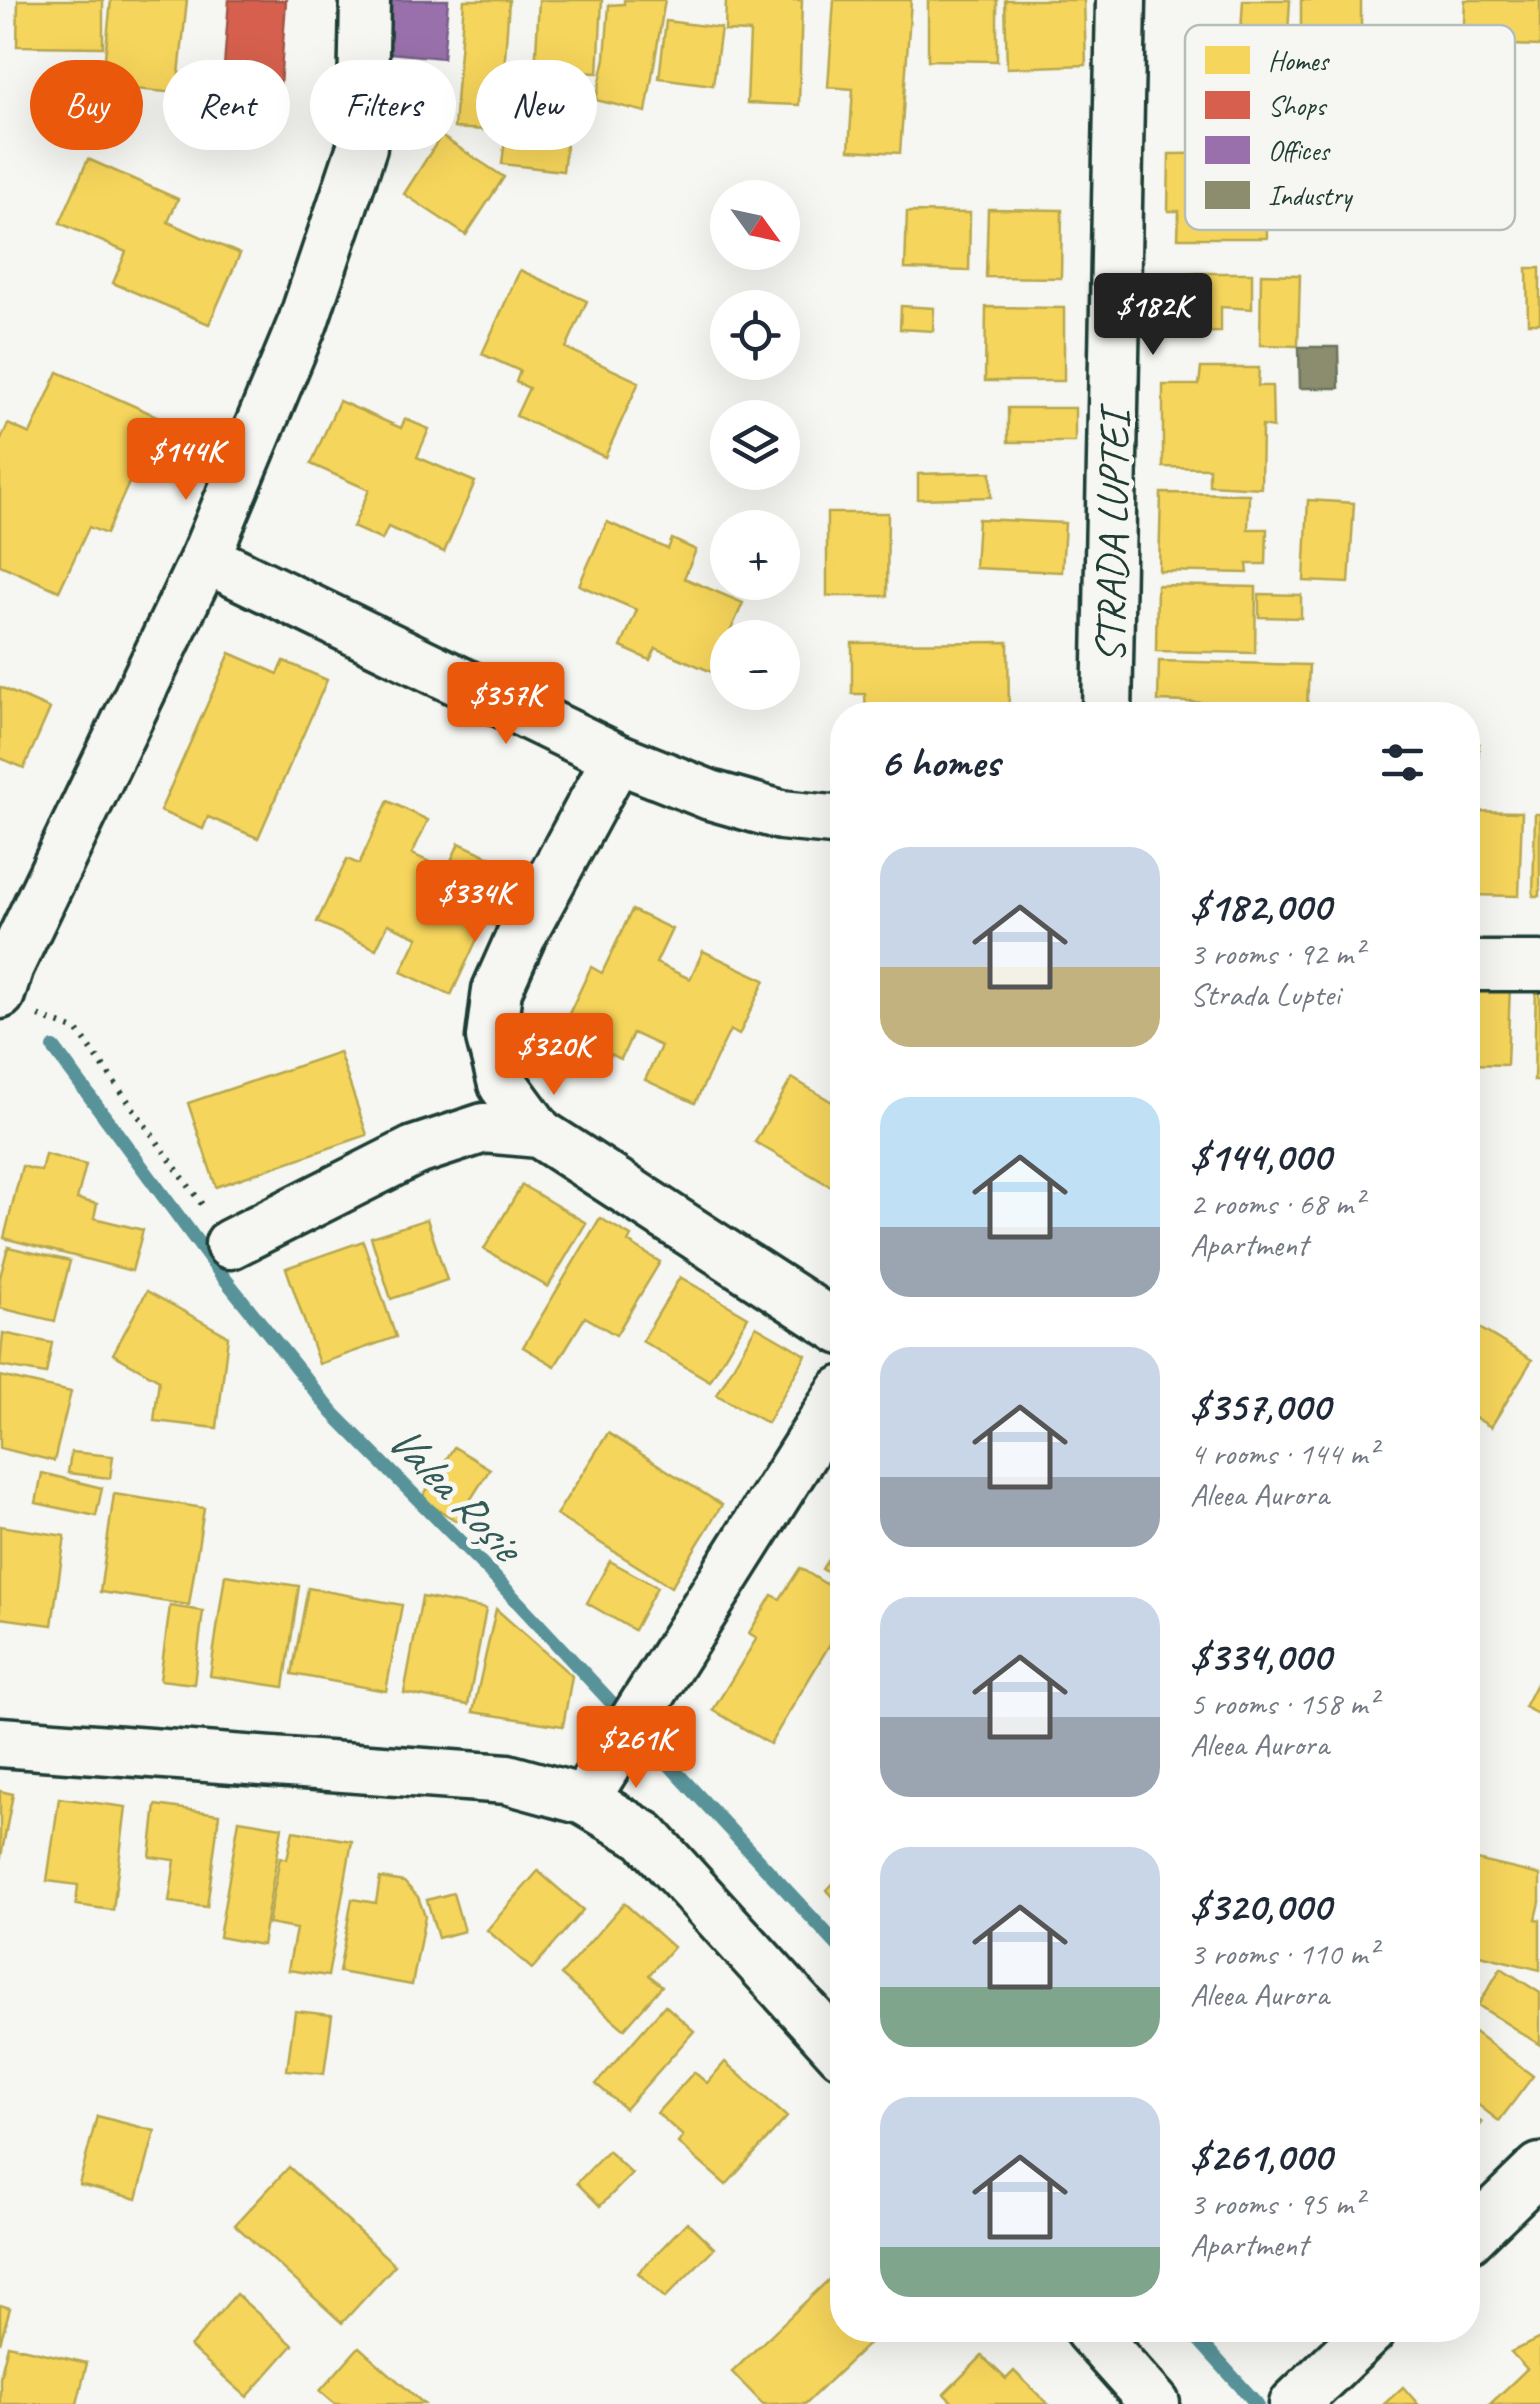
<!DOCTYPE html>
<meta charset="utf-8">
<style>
body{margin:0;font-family:Caveat,sans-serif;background:#f2f2f3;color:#1f2937;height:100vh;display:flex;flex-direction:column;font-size:38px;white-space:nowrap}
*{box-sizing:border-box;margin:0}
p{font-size:32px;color:#747a83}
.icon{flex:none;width:55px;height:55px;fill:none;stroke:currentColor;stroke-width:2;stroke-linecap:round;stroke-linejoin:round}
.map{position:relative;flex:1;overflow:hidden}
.side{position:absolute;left:830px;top:702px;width:650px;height:1640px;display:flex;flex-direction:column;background:#fff;border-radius:40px;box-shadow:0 10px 40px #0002}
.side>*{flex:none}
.hud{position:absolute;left:30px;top:60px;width:650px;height:90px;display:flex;gap:20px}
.needle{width:65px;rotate:123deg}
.controls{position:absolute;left:710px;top:180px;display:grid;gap:20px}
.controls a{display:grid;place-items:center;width:90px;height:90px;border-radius:50%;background:#fff;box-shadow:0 10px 40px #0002;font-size:50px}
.price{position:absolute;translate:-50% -85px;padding:0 22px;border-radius:10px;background:#ea580c;color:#fff;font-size:32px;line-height:65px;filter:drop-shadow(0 2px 5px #0008)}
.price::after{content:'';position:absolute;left:50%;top:60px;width:30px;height:22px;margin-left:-15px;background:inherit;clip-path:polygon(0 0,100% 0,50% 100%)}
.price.selected{background:#222;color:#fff}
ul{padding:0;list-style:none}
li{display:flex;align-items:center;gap:30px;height:250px;padding:0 50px}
li span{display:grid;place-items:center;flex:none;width:280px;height:200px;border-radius:30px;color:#555}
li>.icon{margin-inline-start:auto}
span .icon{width:120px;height:120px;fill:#fffc;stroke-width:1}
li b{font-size:42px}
h2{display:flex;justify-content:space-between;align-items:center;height:120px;padding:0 50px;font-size:42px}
.pill{padding:0 35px;border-radius:45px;background:#fff;box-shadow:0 10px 40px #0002;font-size:35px;line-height:90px}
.pill.selected{background:#ea580c;color:#fff}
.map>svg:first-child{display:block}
.homes{fill:#f6d55c;stroke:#b6a750;stroke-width:2.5}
.shops{fill:#d6604d;stroke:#9f5646;stroke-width:2.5}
.offices{fill:#9970ab;stroke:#746187;stroke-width:2.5}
.industry{fill:#8c8c6e;stroke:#6b745d;stroke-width:2.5}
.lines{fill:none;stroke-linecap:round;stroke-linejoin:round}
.stream{stroke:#589399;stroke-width:14}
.street-casing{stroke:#1f3d34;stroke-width:55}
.path{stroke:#1f3d34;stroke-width:6;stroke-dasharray:2.5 8;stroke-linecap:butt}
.street{stroke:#f6f6f2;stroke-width:48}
.labels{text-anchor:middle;stroke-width:10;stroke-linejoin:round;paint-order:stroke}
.street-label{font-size:42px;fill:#1f3d34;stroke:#f6f6f2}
.water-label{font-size:45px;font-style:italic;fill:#325a56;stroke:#f6f6f2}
.key{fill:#f6f6f2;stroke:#b6beb9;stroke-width:2.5}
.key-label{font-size:28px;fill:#1f3d34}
</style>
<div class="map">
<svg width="1540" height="2404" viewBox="0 0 1540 2404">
<rect width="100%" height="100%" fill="#f6f6f2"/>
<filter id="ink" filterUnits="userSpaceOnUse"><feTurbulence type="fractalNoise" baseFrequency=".01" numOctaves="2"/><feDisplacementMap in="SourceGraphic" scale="20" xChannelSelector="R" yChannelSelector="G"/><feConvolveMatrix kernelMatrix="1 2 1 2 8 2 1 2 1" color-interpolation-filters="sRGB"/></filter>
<g filter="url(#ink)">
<!-- homes -->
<g class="homes">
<path d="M 18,0 L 103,0 L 103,47 L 17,46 Z"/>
<path d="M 111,0 L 187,0 L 177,93 L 102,86 Z"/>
<path d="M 464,0 L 509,0 L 500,131 L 454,128 Z"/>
<path d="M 539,0 L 602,0 L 598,73 L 535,70 Z"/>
<path d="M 624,0 L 665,0 L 646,112 L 596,100 L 605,58 L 609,5 L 624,4 Z"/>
<path d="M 726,0 L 802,0 L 799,105 L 747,103 L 750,32 L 725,31 Z"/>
<path d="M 834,0 L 911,0 L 900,153 L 849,150 L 853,89 L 828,87 Z"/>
<path d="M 928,0 L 997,0 L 997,61 L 928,60 Z"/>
<path d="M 1005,0 L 1084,0 L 1086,65 L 1007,68 Z"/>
<path d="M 1243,0 L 1290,0 L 1286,69 L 1239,66 Z"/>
<rect x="1301" y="0" width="60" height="57"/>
<path d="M 1465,0 L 1540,0 L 1540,46 L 1463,43 Z"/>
<path d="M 666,21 L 721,28 L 713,85 L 659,78 Z"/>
<path d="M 508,114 L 569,121 L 563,171 L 502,164 Z"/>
<path d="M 441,136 L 504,177 L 466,235 L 404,194 Z"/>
<path d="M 1266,153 L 1267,238 L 1178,238 L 1179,211 L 1168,211 L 1169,154 Z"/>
<path d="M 88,159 L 178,199 L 168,222 L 240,254 L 209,324 L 113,283 L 126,252 L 60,223 Z"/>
<path d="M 988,209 L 1062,210 L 1061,278 L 986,277 Z"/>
<path d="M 907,212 L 970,213 L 969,271 L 905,269 Z"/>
<path d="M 1527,268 L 1540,268 L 1540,323 L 1528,323 Z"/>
<path d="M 520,270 L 587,301 L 566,348 L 639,382 L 605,457 L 516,416 L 529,388 L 516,382 L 520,371 L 482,354 Z"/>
<path d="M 1167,273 L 1252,273 L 1252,309 L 1221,307 L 1221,332 L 1166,333 Z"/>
<path d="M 1261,274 L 1300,275 L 1298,346 L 1260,345 Z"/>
<path d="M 901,306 L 934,308 L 933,331 L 900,329 Z"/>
<path d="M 986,307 L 1064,308 L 1064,381 L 985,381 Z"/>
<path d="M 1201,368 L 1259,368 L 1258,386 L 1272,386 L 1273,428 L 1262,426 L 1261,488 L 1209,485 L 1209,468 L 1163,467 L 1163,385 L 1199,385 Z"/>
<path d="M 58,372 L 172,423 L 147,480 L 133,474 L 106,534 L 89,527 L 59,591 L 0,565 L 0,442 L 8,424 L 30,434 Z"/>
<path d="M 339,401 L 401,428 L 405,419 L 429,429 L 417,457 L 475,482 L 444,552 L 388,527 L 382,540 L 353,527 L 369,490 L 311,464 Z"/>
<rect x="1008" y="408" width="67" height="34"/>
<path d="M 991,472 L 991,497 L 918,499 L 918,474 Z"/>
<path d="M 1161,493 L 1249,494 L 1248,529 L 1267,529 L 1266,564 L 1247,564 L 1248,573 L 1159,571 Z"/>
<path d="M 1308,500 L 1354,503 L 1349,583 L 1304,581 Z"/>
<path d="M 827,513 L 888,513 L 887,596 L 827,596 Z"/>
<path d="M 978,519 L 1065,523 L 1062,572 L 975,568 Z"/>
<path d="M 607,522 L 668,549 L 672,539 L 696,550 L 684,578 L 743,603 L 712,672 L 656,648 L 650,660 L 621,647 L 637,610 L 579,585 Z"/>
<path d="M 1157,585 L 1256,587 L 1255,653 L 1156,651 Z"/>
<path d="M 1259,594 L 1301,595 L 1301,618 L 1259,617 Z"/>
<path d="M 1008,642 L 1009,715 L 866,715 L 865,694 L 852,694 L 852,643 Z"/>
<path d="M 230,653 L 278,674 L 284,661 L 327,680 L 258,838 L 208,817 L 203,829 L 160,811 Z"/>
<path d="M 1159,661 L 1309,665 L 1307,706 L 1158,701 Z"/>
<path d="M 0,687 L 50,709 L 24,768 L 0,758 Z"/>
<path d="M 1468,743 L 1479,744 L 1477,793 L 1468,793 Z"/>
<path d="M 388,801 L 428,820 L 412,854 L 447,870 L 459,843 L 521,871 L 496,926 L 485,922 L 451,995 L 401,972 L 418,937 L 388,924 L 376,949 L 317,922 L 347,859 L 359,864 Z"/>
<path d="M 1468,811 L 1522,812 L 1519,896 L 1468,895 Z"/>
<path d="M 1535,814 L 1540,814 L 1540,896 L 1533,896 Z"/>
<path d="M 632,910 L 672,929 L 656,963 L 690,979 L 703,951 L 765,980 L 739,1035 L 730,1030 L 695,1103 L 645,1080 L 661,1046 L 633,1033 L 621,1059 L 561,1031 L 591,967 L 602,973 Z"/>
<path d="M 1536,982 L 1540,982 L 1540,1081 L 1534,1081 Z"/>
<path d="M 1468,985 L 1510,986 L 1507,1065 L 1468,1064 Z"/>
<path d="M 339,1052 L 367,1135 L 216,1187 L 188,1103 Z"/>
<path d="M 792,1078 L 842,1108 L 842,1193 L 755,1142 Z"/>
<path d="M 45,1154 L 86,1165 L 77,1199 L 97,1204 L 94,1218 L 143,1230 L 132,1271 L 4,1238 L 22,1166 L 41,1171 Z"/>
<path d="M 522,1185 L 586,1223 L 548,1287 L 484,1249 Z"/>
<path d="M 600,1218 L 631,1236 L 628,1242 L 660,1262 L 616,1335 L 585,1317 L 555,1366 L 523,1347 Z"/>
<path d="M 427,1219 L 447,1280 L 391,1299 L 371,1237 Z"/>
<path d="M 363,1241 L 396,1337 L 319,1364 L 286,1268 Z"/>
<path d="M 8,1247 L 70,1261 L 55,1321 L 0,1308 L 0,1277 Z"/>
<path d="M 680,1277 L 748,1317 L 710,1381 L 642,1341 Z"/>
<path d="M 147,1291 L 228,1336 L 217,1428 L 154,1421 L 159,1380 L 113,1354 Z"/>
<path d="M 1468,1321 L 1532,1360 L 1491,1427 L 1468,1413 Z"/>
<path d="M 756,1326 L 806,1355 L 767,1423 L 717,1395 Z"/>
<path d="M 3,1333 L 52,1343 L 46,1374 L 0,1366 Z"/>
<path d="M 0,1376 L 71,1392 L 54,1461 L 0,1448 Z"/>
<path d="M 608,1433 L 722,1505 L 671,1587 L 556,1515 Z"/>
<path d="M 454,1447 L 490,1469 L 457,1521 L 421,1499 Z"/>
<path d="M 71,1452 L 113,1456 L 110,1478 L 68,1473 Z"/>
<path d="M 42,1473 L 102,1488 L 96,1516 L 36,1503 Z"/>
<path d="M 114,1494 L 204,1508 L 189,1605 L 100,1592 Z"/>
<path d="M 0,1526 L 65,1536 L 52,1625 L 0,1618 Z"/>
<path d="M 842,1538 L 842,1582 L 822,1569 Z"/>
<path d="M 610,1561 L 657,1587 L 634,1630 L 587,1603 Z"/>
<path d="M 800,1568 L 842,1594 L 842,1624 L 770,1744 L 713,1710 L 757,1638 L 749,1633 L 772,1595 L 780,1599 Z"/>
<path d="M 225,1575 L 299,1586 L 284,1687 L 210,1676 Z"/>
<path d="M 308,1588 L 402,1605 L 386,1691 L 292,1674 Z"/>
<path d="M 422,1597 L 486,1609 L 468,1705 L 404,1693 Z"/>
<path d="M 170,1606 L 203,1611 L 194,1684 L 160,1680 Z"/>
<path d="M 496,1609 L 572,1676 L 563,1726 L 473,1712 Z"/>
<path d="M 1540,1676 L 1540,1715 L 1524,1707 Z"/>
<path d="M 0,1791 L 13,1794 L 0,1862 Z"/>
<path d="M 59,1798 L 126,1807 L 113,1910 L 76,1905 L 78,1885 L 47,1881 Z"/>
<path d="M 156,1805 L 219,1814 L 207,1907 L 169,1902 L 175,1860 L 150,1857 Z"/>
<path d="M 239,1820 L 282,1827 L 262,1945 L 219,1937 Z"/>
<path d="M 293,1831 L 352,1841 L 328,1976 L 288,1970 L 296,1929 L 268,1924 L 280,1857 L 287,1859 Z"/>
<path d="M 1468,1858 L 1540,1875 L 1540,1902 L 1536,1919 L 1540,1920 L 1540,1970 L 1468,1952 Z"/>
<path d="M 538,1871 L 583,1910 L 532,1969 L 487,1930 Z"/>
<path d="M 842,1874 L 842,1907 L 827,1890 Z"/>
<path d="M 380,1878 L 404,1882 L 418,1897 L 425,1916 L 412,1985 L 339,1972 L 352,1899 L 376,1903 Z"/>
<path d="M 453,1893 L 464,1931 L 438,1938 L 427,1900 Z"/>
<path d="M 624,1903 L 673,1947 L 649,1975 L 662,1986 L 624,2029 L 561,1975 Z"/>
<path d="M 1501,1968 L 1540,1993 L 1540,2045 L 1478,2005 Z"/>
<path d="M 665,2005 L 694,2031 L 625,2109 L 596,2084 Z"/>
<path d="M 295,2011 L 332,2015 L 324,2074 L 287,2070 Z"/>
<path d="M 1468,2027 L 1533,2076 L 1499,2121 L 1468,2097 Z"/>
<path d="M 725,2062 L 787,2117 L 726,2185 L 678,2143 L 683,2136 L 657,2113 L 694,2072 L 707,2083 Z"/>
<path d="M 1468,2111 L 1482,2123 L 1468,2141 Z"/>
<path d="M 97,2116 L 155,2131 L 137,2199 L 79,2184 Z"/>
<path d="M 608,2151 L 632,2174 L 600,2206 L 577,2183 Z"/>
<path d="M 289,2167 L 395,2265 L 342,2323 L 235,2225 Z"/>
<path d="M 687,2222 L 714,2248 L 665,2298 L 638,2273 Z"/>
<path d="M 842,2267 L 842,2330 L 883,2330 L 805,2404 L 763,2404 L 732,2372 Z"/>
<path d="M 236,2294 L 293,2345 L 247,2397 L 190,2347 Z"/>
<path d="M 0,2305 L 10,2308 L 0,2343 Z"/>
<path d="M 1540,2338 L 1540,2404 L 1490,2404 L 1527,2369 L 1511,2352 Z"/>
<path d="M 8,2345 L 87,2363 L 77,2404 L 0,2404 L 0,2377 Z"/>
<path d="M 359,2347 L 424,2404 L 335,2404 L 320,2391 Z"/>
<path d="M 982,2356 L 1006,2379 L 1014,2371 L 1048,2404 L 954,2404 L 944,2394 Z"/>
<path d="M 1403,2387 L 1418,2404 L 1384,2404 Z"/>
</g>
<!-- shops -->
<path class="shops" d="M 229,0 L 286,0 L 279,99 L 222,95 Z"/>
<!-- offices -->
<path class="offices" d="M 384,0 L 448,0 L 443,58 L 380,52 Z"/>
<!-- industry -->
<path class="industry" d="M 1299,347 L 1338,347 L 1339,388 L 1300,388 Z"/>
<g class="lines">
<!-- stream -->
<g class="stream">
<path d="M 54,1048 L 221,1274 L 333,1413 L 486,1568 L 842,1950"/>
<path d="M 1190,2330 L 1257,2404"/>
</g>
<!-- street casing -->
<g class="street-casing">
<g id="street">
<path d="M 205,558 L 617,758 L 710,795 L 781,815 L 842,821"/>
<path d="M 1107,715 L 1121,0"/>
<path d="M 1468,966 L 1540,966"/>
<path d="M 0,994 L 9,966 L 205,558 L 303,322 L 362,147 L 365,0"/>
<path d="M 539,1133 L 503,1084 L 491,1038 L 497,990 L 522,934 L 617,758"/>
<path d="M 230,1244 L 414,1151 L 484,1128 L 539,1133 L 842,1330"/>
<path d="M 0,1742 L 507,1779 L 584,1800 L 645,1836 L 842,2053"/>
<path d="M 584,1800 L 842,1391"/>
<path d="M 1468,2238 L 1540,2168"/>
<path d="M 1089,2330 L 1155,2404"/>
<path d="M 1294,2404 L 1371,2330"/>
</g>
</g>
<!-- path -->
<path class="path" d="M 39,1016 L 78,1031 L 203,1206"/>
<!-- street -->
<use href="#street" class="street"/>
</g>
</g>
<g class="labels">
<!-- street labels -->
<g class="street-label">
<text transform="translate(1111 537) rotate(-89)" y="15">STRADA LUPTEI</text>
</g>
<!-- water labels -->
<g class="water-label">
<text transform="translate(455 1491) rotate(46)" y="16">Valea Roșie</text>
</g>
</g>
<!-- legend -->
<rect x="1185" y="25" width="330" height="205" rx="15" class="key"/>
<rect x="1205" y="46" width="45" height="28" fill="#f6d55c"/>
<rect x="1205" y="91" width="45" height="28" fill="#d6604d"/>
<rect x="1205" y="136" width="45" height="28" fill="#9970ab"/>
<rect x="1205" y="181" width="45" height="28" fill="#8c8c6e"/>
<g class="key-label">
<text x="1268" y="70">Homes</text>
<text x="1268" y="115">Shops</text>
<text x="1268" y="160">Offices</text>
<text x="1268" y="205">Industry</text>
</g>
</svg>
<div class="controls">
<a><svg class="needle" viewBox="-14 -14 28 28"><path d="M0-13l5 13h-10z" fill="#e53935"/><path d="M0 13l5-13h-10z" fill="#747a83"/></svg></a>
<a><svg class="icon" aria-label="locate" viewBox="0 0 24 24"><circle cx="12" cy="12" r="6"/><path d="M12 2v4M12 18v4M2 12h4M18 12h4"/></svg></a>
<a><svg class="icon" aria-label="layers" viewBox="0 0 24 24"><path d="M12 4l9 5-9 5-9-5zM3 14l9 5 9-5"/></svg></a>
<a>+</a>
<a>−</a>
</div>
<b class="price selected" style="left:1153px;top:358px">$182K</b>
<b class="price" style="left:186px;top:503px">$144K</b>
<b class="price" style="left:506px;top:747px">$357K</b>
<b class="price" style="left:475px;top:945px">$334K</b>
<b class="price" style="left:554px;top:1098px">$320K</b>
<b class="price" style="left:636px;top:1791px">$261K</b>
<div class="hud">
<a class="pill selected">Buy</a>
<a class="pill">Rent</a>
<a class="pill">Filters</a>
<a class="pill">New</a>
</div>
<section class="side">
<h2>6 homes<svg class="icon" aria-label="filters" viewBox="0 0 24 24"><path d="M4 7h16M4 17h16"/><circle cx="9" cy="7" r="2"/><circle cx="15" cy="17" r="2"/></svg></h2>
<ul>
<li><span style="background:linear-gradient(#c9d6e8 60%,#c2b280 0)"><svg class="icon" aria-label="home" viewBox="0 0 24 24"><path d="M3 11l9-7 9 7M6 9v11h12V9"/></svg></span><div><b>$182,000</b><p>3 rooms · 92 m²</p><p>Strada Luptei</p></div></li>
<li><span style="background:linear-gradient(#bfe0f5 65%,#9aa5b1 0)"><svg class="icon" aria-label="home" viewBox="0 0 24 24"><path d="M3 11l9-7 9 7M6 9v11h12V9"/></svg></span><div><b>$144,000</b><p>2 rooms · 68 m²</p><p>Apartment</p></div></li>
<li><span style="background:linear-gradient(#c9d6e8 65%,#9aa5b1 0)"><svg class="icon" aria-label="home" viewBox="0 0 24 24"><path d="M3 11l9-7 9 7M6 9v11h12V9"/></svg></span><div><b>$357,000</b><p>4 rooms · 144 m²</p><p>Aleea Aurora</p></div></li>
<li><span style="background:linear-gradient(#c9d6e8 60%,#9aa5b1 0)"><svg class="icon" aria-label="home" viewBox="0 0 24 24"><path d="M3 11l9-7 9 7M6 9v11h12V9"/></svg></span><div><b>$334,000</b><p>5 rooms · 158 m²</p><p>Aleea Aurora</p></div></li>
<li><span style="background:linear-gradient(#c9d6e8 70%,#7fa58c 0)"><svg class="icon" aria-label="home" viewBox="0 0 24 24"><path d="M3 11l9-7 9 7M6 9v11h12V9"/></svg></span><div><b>$320,000</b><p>3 rooms · 110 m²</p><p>Aleea Aurora</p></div></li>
<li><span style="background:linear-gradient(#c9d6e8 75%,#7fa58c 0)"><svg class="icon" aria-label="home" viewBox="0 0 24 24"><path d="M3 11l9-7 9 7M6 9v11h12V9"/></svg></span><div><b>$261,000</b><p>3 rooms · 95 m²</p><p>Apartment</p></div></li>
</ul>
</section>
</div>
